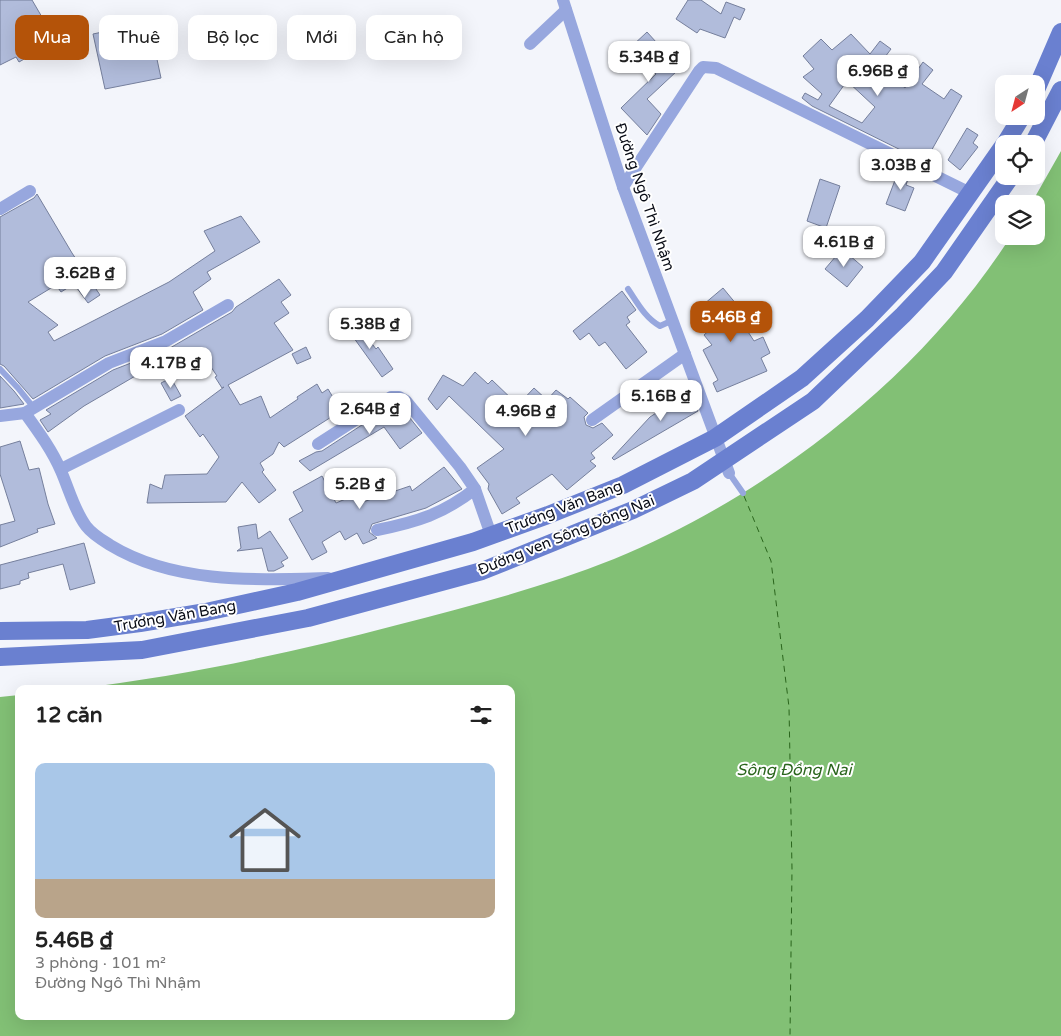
<!DOCTYPE html>
<html lang="vi">
<meta charset="utf-8">
<style>
body{margin:0;font-family:"Varela Round",sans-serif;background:#f6f6f6;color:#222;height:100vh;display:flex;flex-direction:column;font-size:19px;white-space:nowrap}
*{box-sizing:border-box;margin:0}
p{font-size:16px;color:#767676}
.icon{flex:none;width:28px;height:28px;fill:none;stroke:currentColor;stroke-width:2;stroke-linecap:round;stroke-linejoin:round}
.map{position:relative;flex:1;overflow:hidden}
.drawer{position:absolute;left:15px;top:685px;width:500px;height:335px;display:flex;flex-direction:column;background:#fff;border-radius:10px;box-shadow:0 5px 20px #0002}
.drawer>*{flex:none}
.hud{position:absolute;left:15px;top:15px;width:500px;height:45px;display:flex;gap:10px}
.needle{width:32px;rotate:216deg}
.controls{position:absolute;left:995px;top:75px;display:grid;gap:10px}
.controls a{display:grid;place-items:center;width:50px;height:50px;border-radius:10px;background:#fff;box-shadow:0 5px 20px #0002;font-size:25px}
.price{position:absolute;translate:-50% -42px;padding:0 11px;border-radius:10px;background:#fff;color:#222;font-size:16px;line-height:32px;filter:drop-shadow(0 1px 2px #0008)}
.price::after{content:'';position:absolute;left:50%;top:30px;width:15px;height:11px;margin-left:-8px;background:inherit;clip-path:polygon(0 0,100% 0,50% 100%)}
.price.on{background:#b45309;color:#fff}
ul{padding:0;list-style:none}
li{display:grid;align-content:center;gap:10px;height:265px;padding:0 20px}
li+li{border-top:1px solid #e0e0e0}
li span{display:grid;place-items:center;height:155px;border-radius:10px;color:#555}
li>.icon{margin-inline-start:auto}
span .icon{width:90px;height:90px;fill:#fffc;stroke-width:1}
li b{font-size:21px}
h2{display:flex;justify-content:space-between;align-items:center;height:60px;padding:0 20px;font-size:21px}
.tag{padding:0 18px;border-radius:10px;background:#fff;box-shadow:0 5px 20px #0002;font-size:18px;line-height:45px}
.tag.on{background:#b45309;color:#fff}
.map>svg:first-child{display:block}
.water{fill:#82c075}
.lines{fill:none;stroke-linecap:round;stroke-linejoin:round}
.ferry{stroke:#2a651c;stroke-width:1;stroke-dasharray:6 5;stroke-linecap:butt}
.building{fill:#b1bcdb;stroke:#757f9c;fill-rule:evenodd}
.service{stroke:#97a7de;stroke-width:6}
.minor{stroke:#97a7de;stroke-width:12}
.secondary{stroke:#6a80d0;stroke-width:18}
.labels{text-anchor:middle;stroke-width:4;stroke-linejoin:round;paint-order:stroke}
.street-label{font-size:15px;fill:#080b15;stroke:#fff}
.water-label{font-size:16px;font-style:italic;fill:#2a651c;stroke:#fff}
</style>
<div class="map">
<svg width="1061" height="1036" viewBox="0 0 1061 1036">
<rect width="100%" height="100%" fill="#f3f5fb"/>
<!-- water -->
<path class="water" d="M 1061,151 L 1061,1036 L 0,1036 L 0,697 L 19,695 L 19,1016 L 511,1016 L 511,689 L 74,689 C 184,676 291,653 397,625 C 470,606 544,587 614,559 C 768,496 921,377 1011,236 L 1036,236 L 1036,204 L 1031,204 Z"/>
<g class="lines">
<!-- ferry -->
<path class="ferry" d="M 744,496 L 771,561 L 789,707 L 792,869 L 790,1036"/>
</g>
<!-- building -->
<g class="building">
<path d="M 0,0 L 32,0 L 56,41 L 19,62 L 16,57 L 0,65 Z"/>
<path d="M 688,0 L 701,0 L 721,14 L 726,2 L 745,9 L 740,20 L 734,17 L 725,38 L 700,29 L 697,33 L 676,19 Z"/>
<path d="M 149,22 L 161,78 L 105,89 L 93,34 Z"/>
<path d="M 647,32 L 666,53 L 663,56 L 677,71 L 647,99 L 661,114 L 647,135 L 621,108 L 656,74 L 631,47 Z"/>
<path d="M 851,34 L 870,54 L 880,41 L 891,49 L 876,69 L 893,85 L 897,81 L 905,88 L 923,62 L 933,70 L 922,84 L 944,99 L 951,89 L 962,96 L 925,162 L 812,106 L 802,98 L 805,93 L 818,100 L 822,94 L 803,77 L 814,69 L 803,56 L 821,39 L 832,50 ZM 847,81 L 875,107 L 862,123 L 829,106 Z"/>
<path d="M 967,128 L 978,135 L 973,143 L 978,147 L 960,170 L 948,160 Z"/>
<path d="M 900,167 L 910,173 L 906,185 L 914,188 L 905,211 L 886,204 Z"/>
<path d="M 820,179 L 840,186 L 826,228 L 807,221 Z"/>
<path d="M 37,194 L 72,253 L 100,295 L 88,303 L 74,284 L 61,292 L 56,285 L 28,302 L 58,325 L 48,332 L 54,341 L 169,282 L 215,251 L 204,231 L 241,216 L 260,242 L 207,272 L 211,279 L 193,292 L 203,310 L 162,334 L 105,356 L 33,399 L 4,366 L 0,364 L 0,217 L 34,198 Z"/>
<path d="M 842,249 L 863,267 L 847,287 L 825,269 Z"/>
<path d="M 279,279 L 291,295 L 281,302 L 289,313 L 274,323 L 293,350 L 228,385 L 240,405 L 261,396 L 270,418 L 298,399 L 297,397 L 317,384 L 322,393 L 328,389 L 337,404 L 332,408 L 336,414 L 284,447 L 279,442 L 273,454 L 260,463 L 264,470 L 262,472 L 276,490 L 259,503 L 242,482 L 226,502 L 147,503 L 150,484 L 162,489 L 165,475 L 207,474 L 219,457 L 203,434 L 200,437 L 185,416 L 224,387 L 222,388 L 215,377 L 217,376 L 205,358 L 189,366 L 188,363 L 183,366 L 170,348 L 232,312 L 236,307 Z"/>
<path d="M 723,288 L 737,305 L 741,301 L 748,310 L 739,318 L 754,341 L 763,337 L 770,353 L 761,358 L 767,371 L 717,392 L 713,383 L 718,380 L 703,350 L 712,345 L 704,335 L 713,327 L 697,310 Z"/>
<path d="M 622,291 L 636,310 L 627,317 L 630,322 L 626,325 L 647,352 L 626,369 L 605,342 L 599,346 L 589,333 L 580,340 L 573,331 Z"/>
<path d="M 354,320 L 376,349 L 378,347 L 393,369 L 382,377 L 346,327 Z"/>
<path d="M 306,347 L 311,358 L 297,364 L 292,354 Z"/>
<path d="M 131,363 L 137,375 L 84,406 L 48,432 L 40,420 L 51,414 L 46,410 L 113,370 Z"/>
<path d="M 475,372 L 488,384 L 492,380 L 518,405 L 534,388 L 547,400 L 556,390 L 568,399 L 570,397 L 588,413 L 584,417 L 586,425 L 593,428 L 602,423 L 613,435 L 591,453 L 595,458 L 590,461 L 596,466 L 567,490 L 552,474 L 516,498 L 520,503 L 502,514 L 488,489 L 489,484 L 477,468 L 504,449 L 449,396 L 437,410 L 428,399 L 443,375 L 463,386 Z"/>
<path d="M 0,376 L 14,391 L 24,404 L 0,408 Z"/>
<path d="M 171,378 L 181,396 L 171,401 L 161,383 Z"/>
<path d="M 690,391 L 698,411 L 614,460 L 612,458 L 650,417 Z"/>
<path d="M 391,406 L 393,409 L 398,406 L 401,407 L 422,433 L 400,449 L 384,427 L 310,471 L 299,461 L 316,452 L 322,451 Z"/>
<path d="M 20,441 L 29,470 L 39,468 L 48,504 L 55,524 L 37,529 L 38,532 L 0,547 L 0,525 L 15,521 L 0,474 L 0,447 Z"/>
<path d="M 444,467 L 462,489 L 426,508 L 372,524 L 369,532 L 377,538 L 363,544 L 357,533 L 345,540 L 340,531 L 322,542 L 327,552 L 312,560 L 289,519 L 303,511 L 293,492 L 322,476 L 336,503 L 355,495 L 360,503 L 410,486 L 412,491 Z"/>
<path d="M 256,524 L 258,539 L 270,531 L 288,558 L 281,562 L 284,566 L 274,571 L 268,571 L 262,548 L 237,551 L 241,548 L 238,527 Z"/>
<path d="M 84,543 L 95,583 L 70,590 L 63,564 L 28,573 L 29,578 L 20,581 L 20,584 L 0,589 L 0,565 Z"/>
</g>
<g class="lines">
<!-- service -->
<g class="service">
<path d="M 628,289 C 637,302 645,318 660,326 L 671,321"/>
<path d="M 0,369 L 18,388 L 34,408"/>
<path d="M 729,473 L 743,493"/>
</g>
<!-- minor -->
<g class="minor">
<path d="M 563,0 L 623,187 L 729,473"/>
<path d="M 530,44 L 566,10"/>
<path d="M 623,187 L 699,71 L 703,67 L 716,68 L 966,191"/>
<path d="M 0,209 L 30,191"/>
<path d="M 25,413 L 109,363 L 166,341 L 228,305"/>
<path d="M 0,416 L 25,413 C 38,431 52,450 61,471 C 69,489 74,510 86,526 C 92,534 102,540 110,545 C 174,584 256,580 328,578"/>
<path d="M 592,420 L 685,354"/>
<path d="M 318,444 L 391,397 L 399,397 L 406,401 L 460,467 L 475,489 L 491,535"/>
<path d="M 61,469 L 179,410"/>
<path d="M 377,530 C 417,522 443,514 475,489"/>
</g>
<!-- secondary -->
<g class="secondary">
<path d="M 1036,90 L 1061,32"/>
<path d="M 1005,144 L 1022,116"/>
<path d="M 1033,144 L 1061,90"/>
<path d="M 0,631 L 87,630 L 140,623 L 206,612 L 297,592 L 473,542 L 548,515 L 623,485 L 715,438 L 802,378 L 867,319 L 922,262 L 1004,145"/>
<path d="M 0,657 L 142,650 L 308,618 L 482,571 L 633,510 L 693,481 L 813,401 L 903,315 L 944,272 L 1011,176"/>
</g>
</g>
<g class="labels">
<!-- street labels -->
<g class="street-label">
<text transform="translate(645 197) rotate(71)" y="5">Đường Ngô Thì Nhậm</text>
<text transform="translate(564 507) rotate(-21)" y="5">Trương Văn Bang</text>
<text transform="translate(566 535) rotate(-22)" y="5">Đường ven Sông Đồng Nai</text>
<text transform="translate(175 616) rotate(-10)" y="5">Trương Văn Bang</text>
</g>
<!-- water labels -->
<g class="water-label">
<text x="794" y="775">Sông Đồng Nai</text>
</g>
</g>
</svg>
<div class="controls">
<a><svg class="needle" viewBox="-14 -14 28 28"><path d="M0-13l5 13h-10z" fill="#e53935"/><path d="M0 13l5-13h-10z" fill="#767676"/></svg></a>
<a><svg class="icon" aria-label="locate" viewBox="0 0 24 24"><circle cx="12" cy="12" r="6"/><path d="M12 2v4M12 18v4M2 12h4M18 12h4"/></svg></a>
<a><svg class="icon" aria-label="layers" viewBox="0 0 24 24"><path d="M12 4l9 5-9 5-9-5zM3 14l9 5 9-5"/></svg></a>
</div>
<b class="price" style="left:649px;top:83px">5.34B ₫</b>
<b class="price" style="left:878px;top:97px">6.96B ₫</b>
<b class="price" style="left:901px;top:191px">3.03B ₫</b>
<b class="price" style="left:844px;top:268px">4.61B ₫</b>
<b class="price" style="left:85px;top:299px">3.62B ₫</b>
<b class="price on" style="left:731px;top:343px">5.46B ₫</b>
<b class="price" style="left:370px;top:350px">5.38B ₫</b>
<b class="price" style="left:171px;top:389px">4.17B ₫</b>
<b class="price" style="left:661px;top:422px">5.16B ₫</b>
<b class="price" style="left:370px;top:435px">2.64B ₫</b>
<b class="price" style="left:526px;top:437px">4.96B ₫</b>
<b class="price" style="left:360px;top:510px">5.2B ₫</b>
<div class="hud">
<a class="tag on">Mua</a>
<a class="tag">Thuê</a>
<a class="tag">Bộ lọc</a>
<a class="tag">Mới</a>
<a class="tag">Căn hộ</a>
</div>
<section class="drawer">
<h2>12 căn<svg class="icon" aria-label="filters" viewBox="0 0 24 24"><path d="M4 7h16M4 17h16"/><circle cx="9" cy="7" r="2"/><circle cx="15" cy="17" r="2"/></svg></h2>
<ul>
<li><span style="background:linear-gradient(#a9c7e8 75%,#b9a48a 0)"><svg class="icon" aria-label="home" viewBox="0 0 24 24"><path d="M3 11l9-7 9 7M6 9v11h12V9"/></svg></span><div><b>5.46B ₫</b><p>3 phòng · 101 m²</p><p>Đường Ngô Thì Nhậm</p></div></li>
</ul>
</section>
</div>
